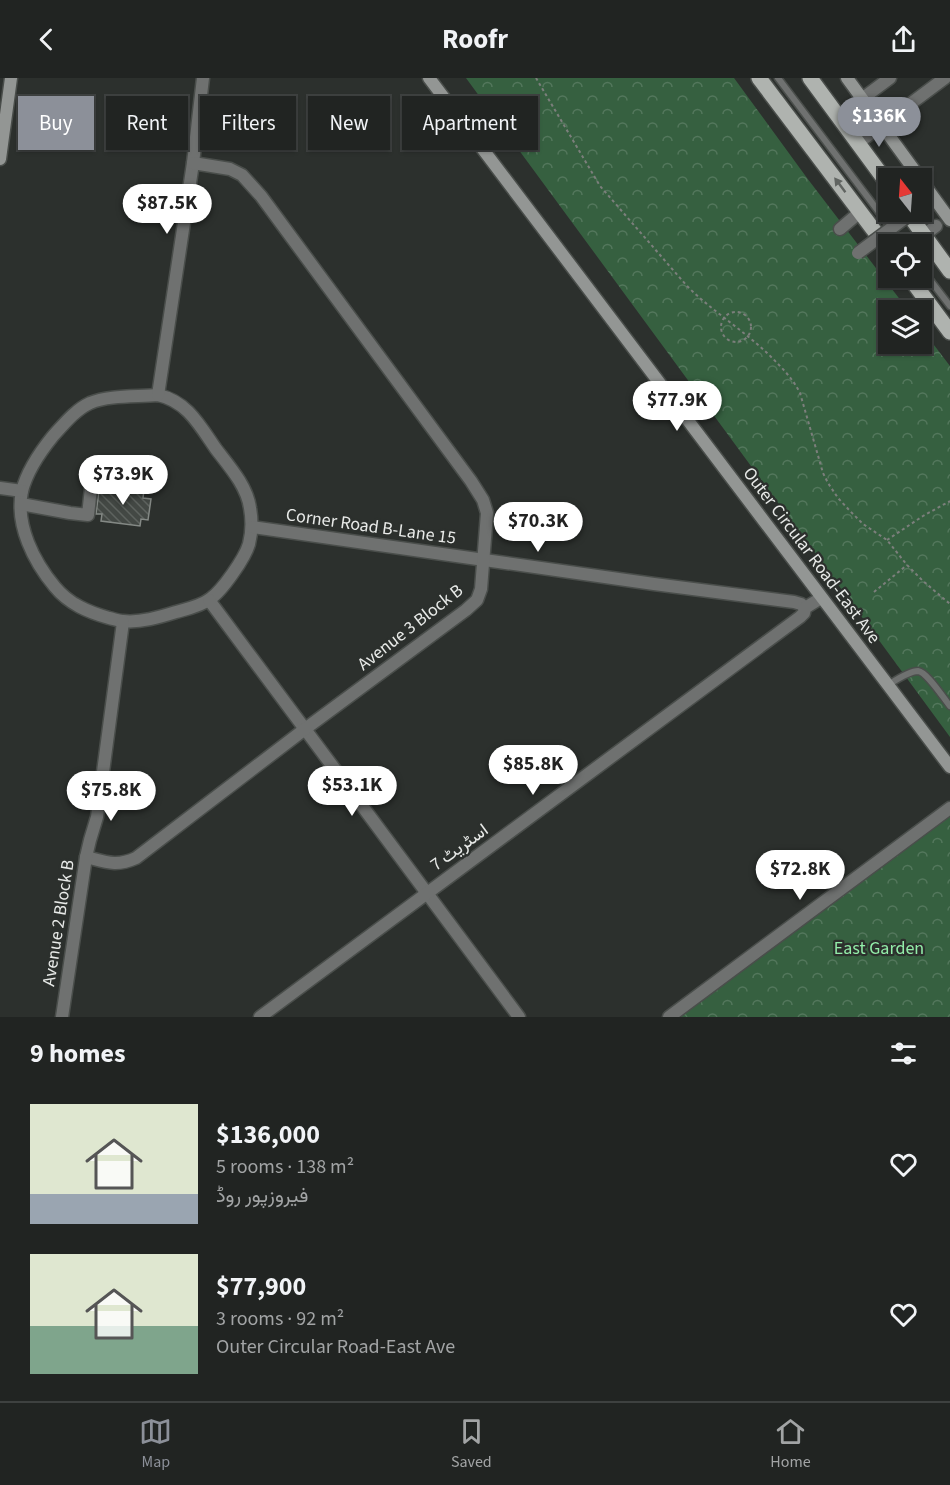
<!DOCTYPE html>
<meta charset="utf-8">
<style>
body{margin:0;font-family:"Source Sans 3",Vazirmatn,sans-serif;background:#2d302f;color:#f1f3f6;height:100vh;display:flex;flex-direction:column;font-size:22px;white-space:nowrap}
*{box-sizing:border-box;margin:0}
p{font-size:20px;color:#a2a4a5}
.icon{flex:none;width:33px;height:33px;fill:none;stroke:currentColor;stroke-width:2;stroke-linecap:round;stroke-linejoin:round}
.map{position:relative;height:939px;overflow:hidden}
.side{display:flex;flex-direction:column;background:#212422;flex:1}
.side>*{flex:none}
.top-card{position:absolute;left:18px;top:18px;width:600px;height:54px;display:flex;gap:12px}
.needle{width:39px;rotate:343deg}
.fabs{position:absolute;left:878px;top:90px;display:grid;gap:12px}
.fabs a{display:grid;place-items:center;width:54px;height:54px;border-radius:0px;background:#212422;box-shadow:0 2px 4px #0004,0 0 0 2px #3e4140;font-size:30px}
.price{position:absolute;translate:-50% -51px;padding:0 14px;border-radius:21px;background:#fff;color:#222;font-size:20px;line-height:39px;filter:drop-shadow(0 2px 3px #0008)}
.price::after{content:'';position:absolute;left:50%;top:36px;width:18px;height:14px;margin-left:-9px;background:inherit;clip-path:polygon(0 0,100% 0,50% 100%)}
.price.selected{background:#8c9099;color:#fff}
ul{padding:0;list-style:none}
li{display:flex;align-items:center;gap:18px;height:150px;padding:0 30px}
li span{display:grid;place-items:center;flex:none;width:168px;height:120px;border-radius:0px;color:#555}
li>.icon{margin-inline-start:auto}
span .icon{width:72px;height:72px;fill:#fffc;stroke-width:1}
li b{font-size:26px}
h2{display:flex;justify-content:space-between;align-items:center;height:72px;padding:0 30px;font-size:26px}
.tag{padding:0 21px;border-radius:0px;background:#212422;box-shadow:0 2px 4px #0004,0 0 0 2px #3e4140;font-size:21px;line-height:54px}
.tag.selected{background:#8c9099;color:#fff}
header{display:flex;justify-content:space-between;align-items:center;height:78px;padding:0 30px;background:#212422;font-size:27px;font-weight:700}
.tabs{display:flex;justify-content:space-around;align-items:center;height:84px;border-top:2px solid #3e4140;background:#212422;font-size:16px;color:#a2a4a5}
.tabs a{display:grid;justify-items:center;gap:3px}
.tabs .selected{color:#8c9099}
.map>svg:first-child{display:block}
.park{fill:url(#park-crowns)}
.building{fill:url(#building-back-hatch);stroke:#848985;stroke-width:1.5}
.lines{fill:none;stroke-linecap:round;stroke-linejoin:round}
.lane-casing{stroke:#4a4e4b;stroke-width:9}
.street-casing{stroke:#4a4e4b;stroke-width:15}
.secondary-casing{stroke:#4a4e4b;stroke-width:15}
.primary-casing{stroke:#4a4e4b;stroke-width:18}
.path{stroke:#7c7f7c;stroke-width:2;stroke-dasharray:3 3;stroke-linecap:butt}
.lane{stroke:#6f7170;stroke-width:6}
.street{stroke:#6f7170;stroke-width:12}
.secondary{stroke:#939694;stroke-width:12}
.primary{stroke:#afb3af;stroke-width:15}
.street-bridge-casing{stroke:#4a4e4b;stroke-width:15;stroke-linecap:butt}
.street-bridge{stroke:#6f7170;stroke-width:12}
.oneway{fill:#606461}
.labels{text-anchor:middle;stroke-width:4.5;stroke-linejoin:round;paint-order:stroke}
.street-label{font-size:18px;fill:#e8eae8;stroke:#2c302d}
.park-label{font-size:18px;fill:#93eda9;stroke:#2c302d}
</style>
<header><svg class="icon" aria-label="back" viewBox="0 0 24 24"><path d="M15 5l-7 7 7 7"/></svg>Roofr<svg class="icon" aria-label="share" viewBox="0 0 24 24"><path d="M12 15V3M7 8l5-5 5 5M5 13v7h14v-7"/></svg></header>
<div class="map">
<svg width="950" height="939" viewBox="0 0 950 939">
<defs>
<pattern id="park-crowns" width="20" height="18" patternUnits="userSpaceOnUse" patternTransform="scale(1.5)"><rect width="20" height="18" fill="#366040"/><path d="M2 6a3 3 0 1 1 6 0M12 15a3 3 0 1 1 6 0" fill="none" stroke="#53775c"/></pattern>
<pattern id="building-back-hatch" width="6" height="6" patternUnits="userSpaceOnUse" patternTransform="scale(1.5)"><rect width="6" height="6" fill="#434844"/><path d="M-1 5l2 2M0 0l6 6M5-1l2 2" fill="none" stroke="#5e635f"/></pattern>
</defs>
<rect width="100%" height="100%" fill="#2c302d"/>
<!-- park -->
<g class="park">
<path d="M 466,0 L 734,0 L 807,100 L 908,232 L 888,232 L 888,266 L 921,266 L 921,250 L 950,288 L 950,659 Z"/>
<path d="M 950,727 L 950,939 L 680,939 Z"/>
</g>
<!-- building -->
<path class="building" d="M 106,407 L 144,412 L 143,420 L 151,421 L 148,442 L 141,441 L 140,448 L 101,443 L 102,436 L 96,436 L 99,412 L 105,413 Z"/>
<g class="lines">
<!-- lane casing -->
<g class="lane-casing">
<g id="lane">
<path d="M 778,0 L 903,166"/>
<path d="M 921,190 L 950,228"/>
<path d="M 888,607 C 896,602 909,593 918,593 C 927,594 944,621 950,628"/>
</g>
</g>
<!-- street casing -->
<g class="street-casing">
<g id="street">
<path d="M 839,38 L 890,0"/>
<path d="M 858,65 L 945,0"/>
<path d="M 921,127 L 922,127"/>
<path d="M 840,151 L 860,134"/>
<path d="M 924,157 L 936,148"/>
<path d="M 158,317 C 187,323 200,348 216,371 C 229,388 247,408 250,430 C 252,441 252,454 249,466 C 245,480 222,513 210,521 C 201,528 187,531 176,534 C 160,539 140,545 123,543 C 118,543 114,541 109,540 C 88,534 69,526 55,509 C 34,484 15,447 22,413 C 27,393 40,374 53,358 C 64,346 75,332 90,325 C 109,317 137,319 158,317 Z"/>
<path d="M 158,317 L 193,85 L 203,0"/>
<path d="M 0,410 L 22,413"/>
<path d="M 21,426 L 70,435 L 88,437 L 91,410"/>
<path d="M 252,449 L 654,506 L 794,524 L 801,526 L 805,530"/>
<path d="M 209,522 L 519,939"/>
<path d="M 86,779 C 106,784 116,789 136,780 L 305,651 L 466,532 L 477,522 L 481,511 L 487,435 L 483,422 L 471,403 L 261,118 L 242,97 L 230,91 L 193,85"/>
<path d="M 62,939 L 86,779 L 90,762 L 97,739 L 123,544"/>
<path d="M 260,939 L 800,539 L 804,535 L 805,530 L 821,520"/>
<path d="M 669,939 L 950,730"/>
</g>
</g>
<!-- secondary casing -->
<g class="secondary-casing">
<g id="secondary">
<path d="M 429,0 L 950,689"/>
<path d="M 847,0 L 920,100"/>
<path d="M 0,81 L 11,0"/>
<path d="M 921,102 L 950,142"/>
</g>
</g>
<!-- primary casing -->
<g class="primary-casing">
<g id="primary">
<path d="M 759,0 L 888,171"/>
<path d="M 810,0 L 888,106"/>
<path d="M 907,134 L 950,193"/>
<path d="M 910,200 L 950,254"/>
</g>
</g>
<!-- path -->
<g class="path">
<path d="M 536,0 L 600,108 L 687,208 C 715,236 750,256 777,285 C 786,294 794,303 800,315 L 823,395 L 828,405 L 838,420 L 850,433 L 863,446 L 887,462 L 907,487 L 923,503 L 950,526"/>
<circle cx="736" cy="249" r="15"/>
<path d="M 887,462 L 923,438 L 950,423"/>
<path d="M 874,514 L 907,487"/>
</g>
<!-- lane -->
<use href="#lane" class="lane"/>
<!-- street -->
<use href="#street" class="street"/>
<!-- secondary -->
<use href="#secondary" class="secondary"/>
<!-- primary -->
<use href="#primary" class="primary"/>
<!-- street-bridge casing -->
<g class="street-bridge-casing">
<path id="street-bridge" d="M 858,175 L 913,134"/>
</g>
<!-- street-bridge -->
<use href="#street-bridge" class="street-bridge"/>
</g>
<!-- one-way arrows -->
<defs><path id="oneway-solid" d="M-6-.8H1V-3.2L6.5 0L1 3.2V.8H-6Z" transform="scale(1.5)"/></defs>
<use class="oneway" href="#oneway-solid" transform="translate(840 107) rotate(-127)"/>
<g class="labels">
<!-- street labels -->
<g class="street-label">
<text transform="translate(371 448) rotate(8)" y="6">Corner Road B-Lane 15</text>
<text transform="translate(812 477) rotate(53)" y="6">Outer Circular Road-East Ave</text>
<text transform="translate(410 549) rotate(-38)" y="6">Avenue 3 Block B</text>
<text transform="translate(459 769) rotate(-36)" y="6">اسٹریٹ 7</text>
<text transform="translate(58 845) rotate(-81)" y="6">Avenue 2 Block B</text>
</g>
<!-- park labels -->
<g class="park-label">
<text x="879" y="876">East Garden</text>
</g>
</g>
</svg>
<div class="fabs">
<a><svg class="needle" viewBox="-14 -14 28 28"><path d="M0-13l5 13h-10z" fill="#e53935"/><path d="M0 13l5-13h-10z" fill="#a2a4a5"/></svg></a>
<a><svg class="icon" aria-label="locate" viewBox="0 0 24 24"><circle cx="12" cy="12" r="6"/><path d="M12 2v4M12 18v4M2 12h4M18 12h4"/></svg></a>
<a><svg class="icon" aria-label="layers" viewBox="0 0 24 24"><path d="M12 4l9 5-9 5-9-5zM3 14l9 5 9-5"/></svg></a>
</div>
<b class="price selected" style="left:879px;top:70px">$136K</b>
<b class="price" style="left:167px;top:157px">$87.5K</b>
<b class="price" style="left:677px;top:354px">$77.9K</b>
<b class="price" style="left:123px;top:428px">$73.9K</b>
<b class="price" style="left:538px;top:475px">$70.3K</b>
<b class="price" style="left:533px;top:718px">$85.8K</b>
<b class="price" style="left:352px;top:739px">$53.1K</b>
<b class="price" style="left:111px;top:744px">$75.8K</b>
<b class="price" style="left:800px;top:823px">$72.8K</b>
<div class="top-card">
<a class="tag selected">Buy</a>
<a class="tag">Rent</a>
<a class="tag">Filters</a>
<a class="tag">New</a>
<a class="tag">Apartment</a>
</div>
</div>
<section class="side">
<h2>9 homes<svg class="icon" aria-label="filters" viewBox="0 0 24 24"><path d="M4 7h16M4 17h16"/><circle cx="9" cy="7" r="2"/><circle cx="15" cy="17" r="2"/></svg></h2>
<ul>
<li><span style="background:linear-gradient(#dfe7d0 75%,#9aa5b1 0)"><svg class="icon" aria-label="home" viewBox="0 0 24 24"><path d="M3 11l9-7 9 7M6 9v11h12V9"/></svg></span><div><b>$136,000</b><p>5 rooms · 138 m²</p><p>فیروزپور روڈ</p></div><svg class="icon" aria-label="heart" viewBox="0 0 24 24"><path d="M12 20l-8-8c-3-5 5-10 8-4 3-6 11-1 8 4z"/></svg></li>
<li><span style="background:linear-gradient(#dfe7d0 60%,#7fa58c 0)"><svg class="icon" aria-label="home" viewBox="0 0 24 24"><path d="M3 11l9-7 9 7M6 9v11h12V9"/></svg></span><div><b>$77,900</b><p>3 rooms · 92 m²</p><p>Outer Circular Road-East Ave</p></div><svg class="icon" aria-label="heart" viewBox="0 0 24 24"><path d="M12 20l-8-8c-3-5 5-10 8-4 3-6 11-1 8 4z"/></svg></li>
</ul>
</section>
<nav class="tabs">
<a class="selected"><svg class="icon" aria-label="map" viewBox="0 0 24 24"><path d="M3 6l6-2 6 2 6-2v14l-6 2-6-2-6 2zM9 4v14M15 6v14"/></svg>Map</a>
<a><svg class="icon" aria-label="saved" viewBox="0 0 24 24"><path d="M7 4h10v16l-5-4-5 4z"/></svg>Saved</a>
<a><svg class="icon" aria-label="home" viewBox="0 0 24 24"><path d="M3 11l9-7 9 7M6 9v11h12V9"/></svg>Home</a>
</nav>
